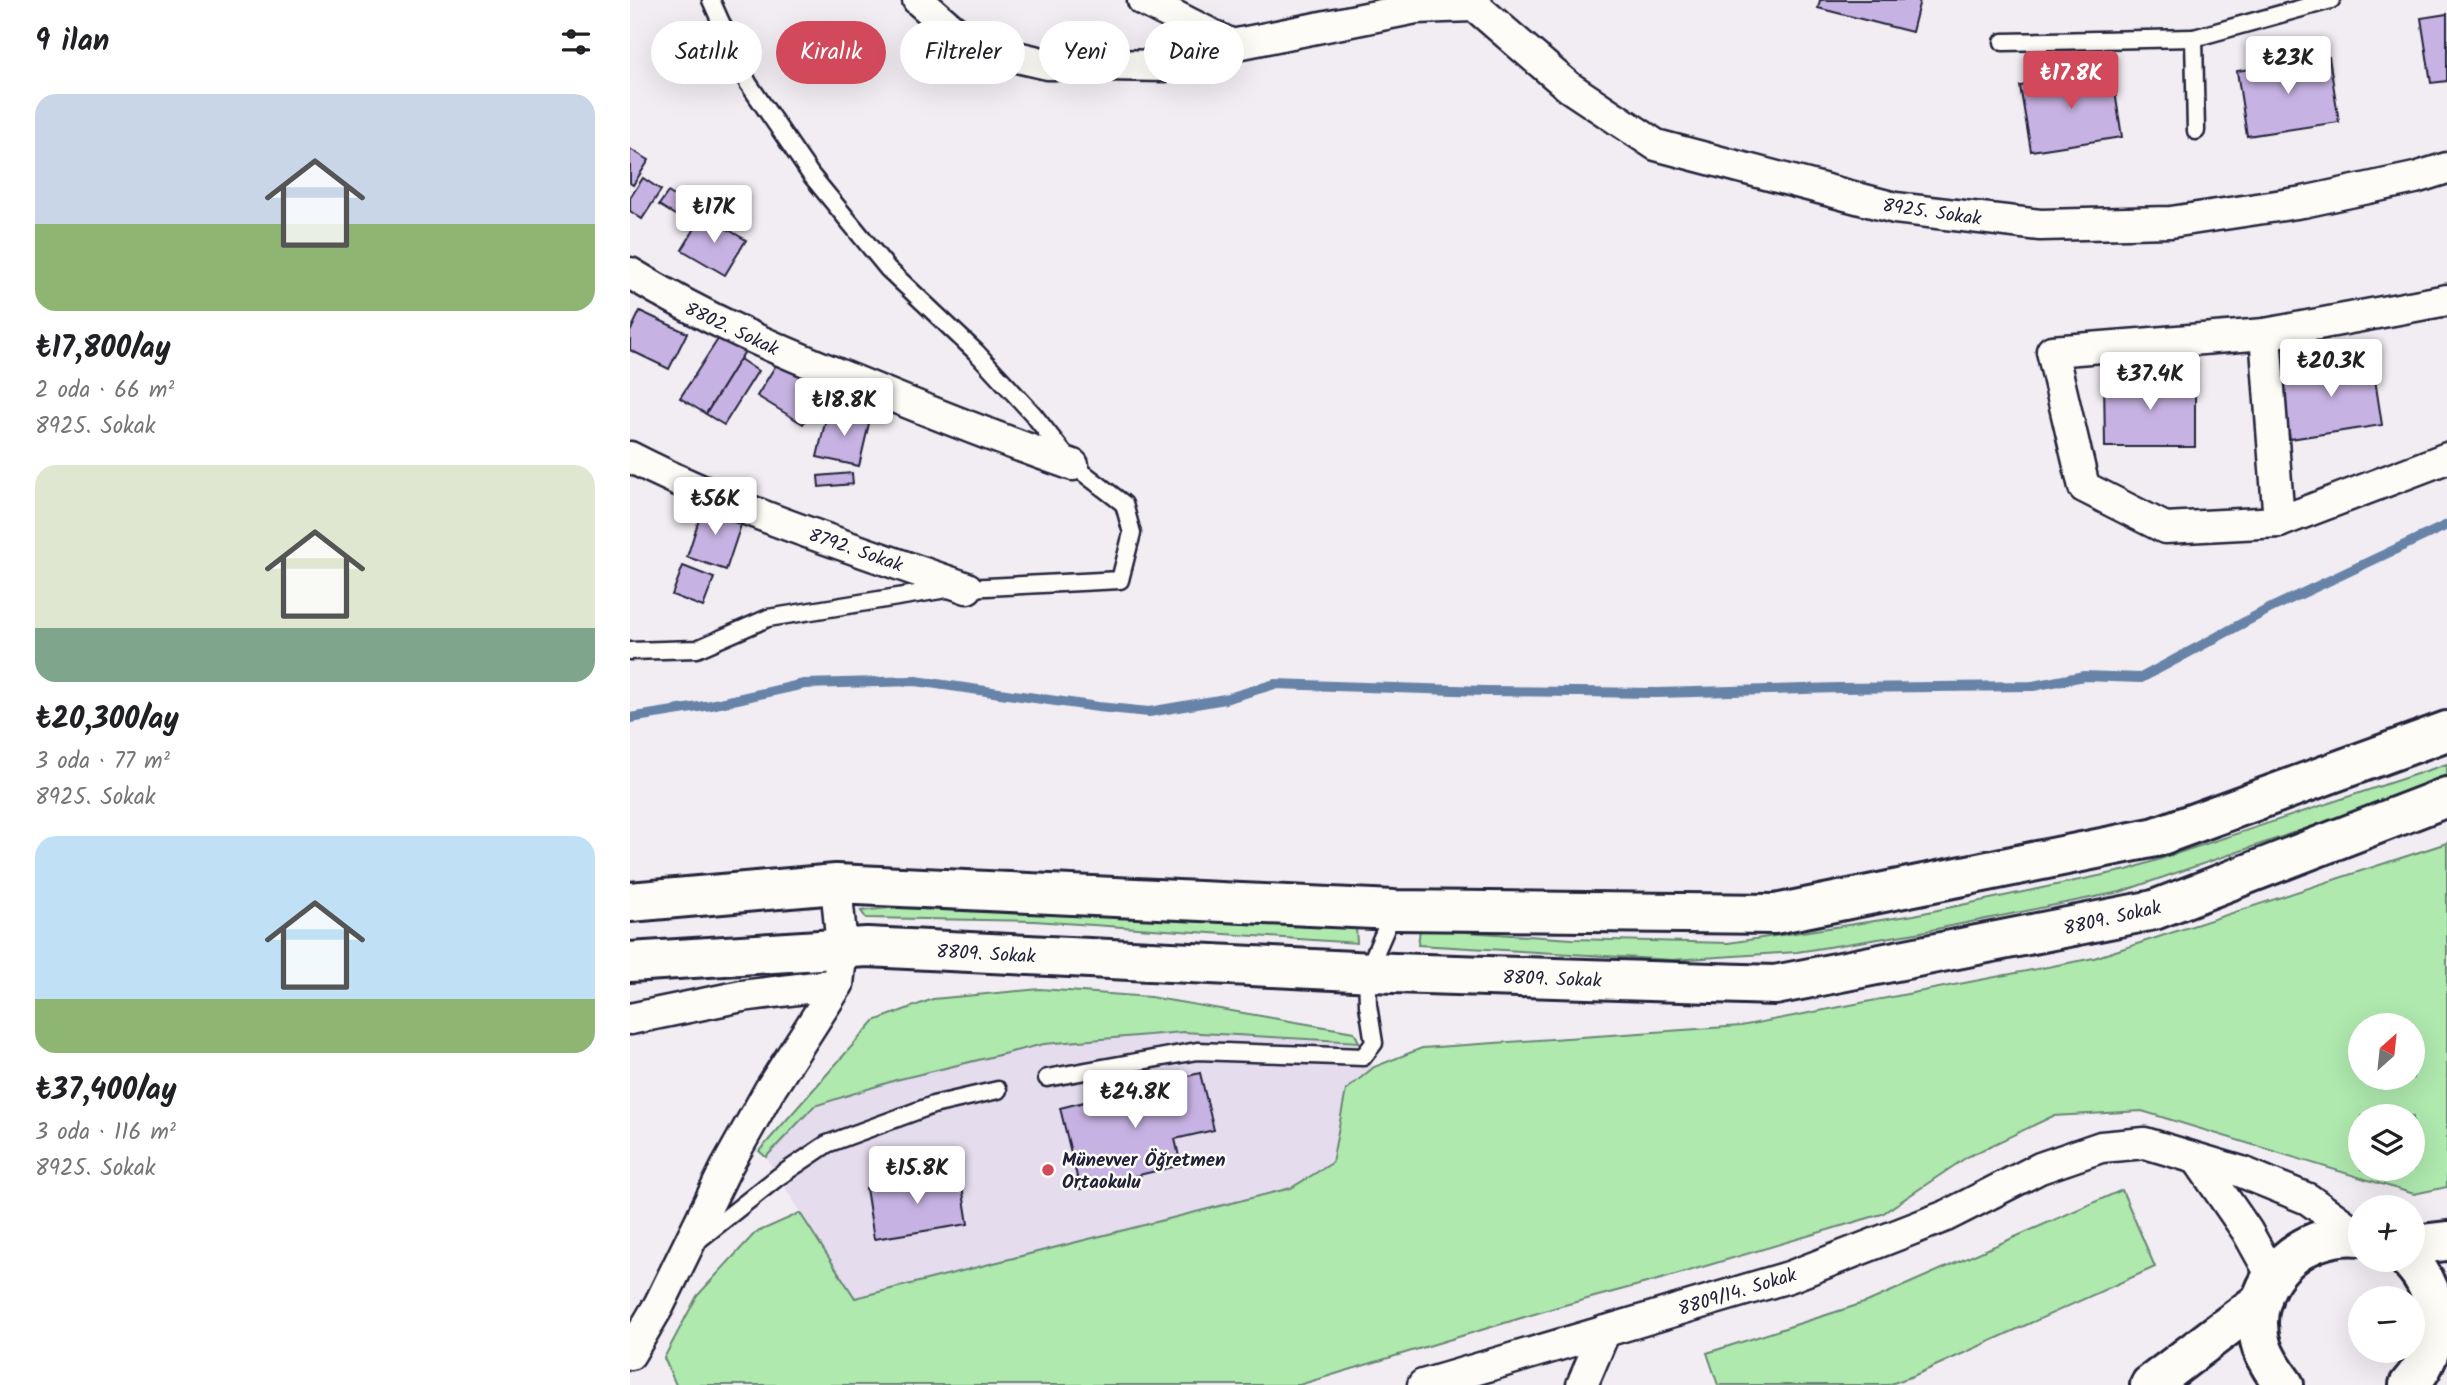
<!DOCTYPE html>
<html lang="tr">
<meta charset="utf-8">
<style>
body{margin:0;font-family:Kalam,sans-serif;background:#f2f2f2;color:#202124;height:100vh;display:flex;flex-direction:column;font-size:26px;white-space:nowrap}
*{box-sizing:border-box;margin:0}
p{font-size:23px;color:#757577}
.icon{flex:none;width:38px;height:38px;fill:none;stroke:currentColor;stroke-width:2;stroke-linecap:round;stroke-linejoin:round}
.map{position:relative;flex:1;overflow:hidden}
.panel{display:flex;flex-direction:column;background:#fff;width:630px}
.panel>*{flex:none}
.guide{position:absolute;left:21px;top:21px;width:665px;height:63px;display:flex;gap:14px}
.needle{width:46px;rotate:27deg}
.controls{position:absolute;left:1718px;top:1013px;display:grid;gap:14px}
.controls a{display:grid;place-items:center;width:77px;height:77px;border-radius:50%;background:#fff;box-shadow:0 7px 28px #0002;font-size:35px}
.price{position:absolute;translate:-50% -60px;padding:0 16px;border-radius:7px;background:#fff;color:#222;font-size:23px;line-height:46px;filter:drop-shadow(0 2px 4px #0008)}
.price::after{content:'';position:absolute;left:50%;top:42px;width:21px;height:16px;margin-left:-10px;background:inherit;clip-path:polygon(0 0,100% 0,50% 100%)}
.price.selected{background:#d1495b;color:#fff}
ul{padding:0;list-style:none}
li{display:grid;align-content:center;gap:14px;height:371px;padding:0 35px}
li span{display:grid;place-items:center;height:217px;border-radius:21px;color:#555}
li>.icon{margin-inline-start:auto}
span .icon{width:126px;height:126px;fill:#fffc;stroke-width:1}
li b{font-size:30px}
h2{display:flex;justify-content:space-between;align-items:center;height:84px;padding:0 35px;font-size:30px}
.tag{padding:0 24px;border-radius:32px;background:#fff;box-shadow:0 7px 28px #0002;font-size:24px;line-height:63px}
.tag.selected{background:#d1495b;color:#fff}
main{display:flex;flex:1;min-height:0}
.map>svg:first-child{display:block}
.built{fill:#e5dcee}
.green{fill:#afe9ae;stroke:#688674;stroke-width:2;fill-rule:evenodd}
.lines{fill:none;stroke-linecap:round;stroke-linejoin:round}
.stream{stroke:#6783a8;stroke-width:10}
.building{fill:#c7b3e3;stroke:#22223b;stroke-width:2}
.lane-casing{stroke:#22223b;stroke-width:21}
.street-casing{stroke:#22223b;stroke-width:35}
.secondary-casing{stroke:#22223b;stroke-width:44}
.lane{stroke:#fdfcf7;stroke-width:16}
.street{stroke:#fdfcf7;stroke-width:30}
.secondary{stroke:#fdfcf7;stroke-width:38}
.poi-dot{fill:#d1495b;stroke:#fdfcf7;stroke-width:2.5}
.labels{text-anchor:middle;stroke-width:5;stroke-linejoin:round;paint-order:stroke}
.street-label{font-size:19px;fill:#22223b;stroke:#fdfcf7}
.poi-label{font-size:19px;font-weight:bold;fill:#22223b;stroke:#fdfcf7;text-anchor:start}
</style>
<main>
<section class="panel">
<h2>9 ilan<svg class="icon" aria-label="filters" viewBox="0 0 24 24"><path d="M4 7h16M4 17h16"/><circle cx="9" cy="7" r="2"/><circle cx="15" cy="17" r="2"/></svg></h2>
<ul>
<li><span style="background:linear-gradient(#c9d6e8 60%,#8fb573 0)"><svg class="icon" aria-label="home" viewBox="0 0 24 24"><path d="M3 11l9-7 9 7M6 9v11h12V9"/></svg></span><div><b>₺17,800/ay</b><p>2 oda · 66 m²</p><p>8925. Sokak</p></div></li>
<li><span style="background:linear-gradient(#dfe7d0 75%,#7fa58c 0)"><svg class="icon" aria-label="home" viewBox="0 0 24 24"><path d="M3 11l9-7 9 7M6 9v11h12V9"/></svg></span><div><b>₺20,300/ay</b><p>3 oda · 77 m²</p><p>8925. Sokak</p></div></li>
<li><span style="background:linear-gradient(#bfe0f5 75%,#8fb573 0)"><svg class="icon" aria-label="home" viewBox="0 0 24 24"><path d="M3 11l9-7 9 7M6 9v11h12V9"/></svg></span><div><b>₺37,400/ay</b><p>3 oda · 116 m²</p><p>8925. Sokak</p></div></li>
</ul>
</section>
<div class="map">
<svg width="1817" height="1385" viewBox="0 0 1817 1385">
<rect width="100%" height="100%" fill="#f2edf3"/>
<filter id="ink" filterUnits="userSpaceOnUse"><feTurbulence type="fractalNoise" baseFrequency=".0143" numOctaves="2"/><feDisplacementMap in="SourceGraphic" scale="14" xChannelSelector="R" yChannelSelector="G"/><feConvolveMatrix kernelMatrix="1 2 1 2 8 2 1 2 1" color-interpolation-filters="sRGB"/></filter>
<g filter="url(#ink)">
<!-- built -->
<path class="built" d="M 553,1032 L 729,1042 L 733,1057 L 744,1067 L 716,1090 L 702,1163 L 661,1188 L 224,1298 L 136,1157 L 184,1106 L 266,1080 L 414,1044 Z"/>
<!-- green -->
<g class="green">
<path d="M 1817,764 L 1817,775 L 1710,817 L 1490,892 L 1286,933 L 1167,952 L 1042,960 L 788,945 L 790,929 L 942,939 L 1098,943 L 1284,915 L 1497,870 Z"/>
<path d="M 1817,843 L 1817,1187 L 1784,1194 L 1512,1111 L 1423,1116 L 1337,1157 L 1252,1214 L 1035,1278 L 931,1306 L 669,1385 L 46,1385 L 34,1358 L 67,1296 L 125,1233 L 170,1213 L 225,1298 L 661,1188 L 702,1163 L 716,1090 L 744,1067 L 792,1048 L 1111,1026 L 1464,958 ZM 1731,1026 L 1783,1026 L 1783,1078 L 1731,1078 ZM 1731,1116 L 1783,1116 L 1783,1169 L 1731,1169 Z"/>
<path d="M 295,904 L 726,927 L 727,943 L 404,921 L 236,918 L 231,911 Z"/>
<path d="M 410,989 L 520,997 L 724,1032 L 729,1042 L 553,1032 L 414,1044 L 266,1080 L 184,1106 L 136,1157 L 129,1151 L 244,1021 L 303,999 Z"/>
<path d="M 1492,1190 L 1525,1267 L 1283,1376 L 1258,1385 L 1088,1385 L 1077,1353 L 1237,1302 Z"/>
</g>
<g class="lines">
<!-- stream -->
<path class="stream" d="M 0,718 L 81,705 L 174,684 L 286,681 L 468,707 L 519,712 L 595,699 L 645,684 L 855,691 L 1027,693 L 1208,688 L 1403,686 L 1454,676 L 1511,678 L 1639,609 L 1817,525"/>
</g>
<!-- building -->
<g class="building">
<path d="M 1190,0 L 1290,0 L 1282,32 L 1188,8 Z"/>
<path d="M 1817,14 L 1817,81 L 1801,83 L 1791,18 Z"/>
<path d="M 1699,57 L 1709,122 L 1617,136 L 1607,71 Z"/>
<path d="M 1482,72 L 1492,137 L 1401,151 L 1390,86 Z"/>
<path d="M 0,149 L 19,160 L 3,185 L 0,183 Z"/>
<path d="M 13,178 L 31,190 L 12,219 L 0,211 L 0,198 Z"/>
<path d="M 38,192 L 54,202 L 45,215 L 29,205 Z"/>
<path d="M 73,215 L 116,240 L 95,275 L 52,250 Z"/>
<path d="M 10,311 L 57,333 L 39,369 L 0,350 L 0,332 Z"/>
<path d="M 92,333 L 117,348 L 76,414 L 50,398 Z"/>
<path d="M 110,359 L 128,371 L 94,425 L 76,414 Z"/>
<path d="M 149,360 L 196,388 L 173,424 L 127,396 Z"/>
<path d="M 1742,360 L 1752,425 L 1660,439 L 1650,374 Z"/>
<path d="M 1565,376 L 1565,447 L 1475,447 L 1474,377 Z"/>
<path d="M 198,410 L 240,419 L 229,466 L 187,457 Z"/>
<path d="M 222,473 L 223,484 L 189,487 L 188,476 Z"/>
<path d="M 74,504 L 114,516 L 96,570 L 57,557 Z"/>
<path d="M 53,566 L 84,578 L 73,607 L 42,595 Z"/>
<path d="M 570,1073 L 584,1130 L 545,1139 L 551,1165 L 450,1189 L 430,1108 Z"/>
<path d="M 330,1173 L 338,1224 L 244,1239 L 236,1188 Z"/>
</g>
<g class="lines">
<!-- lane casing -->
<g class="lane-casing">
<g id="lane">
<path d="M 1373,42 L 1564,38"/>
<path d="M 1566,131 L 1564,38 L 1701,0"/>
<path d="M 0,651 L 67,649 L 138,618 L 317,589 L 490,580 L 502,533 L 494,504 L 443,465 L 403,414 L 346,352 L 258,269 L 181,175 L 118,83 L 81,0"/>
<path d="M 417,1078 L 567,1051 L 733,1057 L 744,1043 L 738,1005 L 737,972 L 764,910"/>
<path d="M 66,1242 L 148,1177 L 197,1144 L 303,1105 L 368,1090"/>
</g>
</g>
<!-- street casing -->
<g class="street-casing">
<g id="street">
<path d="M 288,0 L 325,32 L 374,54 L 417,64 L 535,66 L 602,45 L 786,8 L 843,6"/>
<path d="M 513,0 L 602,45"/>
<path d="M 838,0 L 939,87 L 1026,145 L 1265,208 L 1410,225 L 1541,222 L 1673,202 L 1785,178 L 1817,168"/>
<path d="M 0,273 C 73,318 150,351 230,383 C 300,412 371,440 443,465"/>
<path d="M 1817,300 L 1635,334 L 1422,351 L 1454,487 L 1535,528 L 1649,522 L 1817,458"/>
<path d="M 1635,334 L 1649,522"/>
<path d="M 0,457 C 107,512 223,548 337,588"/>
<path d="M 0,1019 L 112,996 L 208,984"/>
<path d="M 1568,1160 L 1617,1231 L 1642,1276"/>
<path d="M 0,1354 L 29,1305 L 96,1168 L 139,1091 L 208,984 L 212,948 L 206,884"/>
<path d="M 793,1385 L 1159,1277 L 1316,1216 L 1410,1168 L 1471,1147 L 1515,1143 L 1612,1172 L 1678,1199 L 1728,1235"/>
<path d="M 952,1385 L 975,1331"/>
</g>
</g>
<!-- secondary casing -->
<g class="secondary-casing">
<g id="secondary">
<path d="M 0,902 L 206,884 L 764,910 L 1145,914 L 1526,837 L 1817,731"/>
<path d="M 0,962 L 237,947 L 764,973 L 1145,985 L 1524,910 L 1817,797"/>
<path d="M 1783,1245 L 1817,1241"/>
<path d="M 1779,1260 C 1815,1295 1811,1350 1779,1385"/>
<path d="M 1520,1385 L 1632,1300"/>
<path d="M 1654,1385 C 1645,1373 1637,1362 1632,1348 C 1612,1286 1670,1229 1731,1236"/>
</g>
</g>
<!-- lane -->
<use href="#lane" class="lane"/>
<!-- street -->
<use href="#street" class="street"/>
<!-- secondary -->
<use href="#secondary" class="secondary"/>
</g>
</g>
<!-- markers -->
<circle class="poi-dot" cx="418" cy="1170" r="7"/>
<g class="labels">
<!-- street labels -->
<g class="street-label">
<text transform="translate(1302 211) rotate(8)" y="7">8925. Sokak</text>
<text transform="translate(102 328) rotate(25)" y="7">8802. Sokak</text>
<text transform="translate(226 549) rotate(19)" y="7">8792. Sokak</text>
<text transform="translate(1482 917) rotate(-13)" y="7">8809. Sokak</text>
<text transform="translate(356 953) rotate(3)" y="7">8809. Sokak</text>
<text transform="translate(922 978) rotate(2)" y="7">8809. Sokak</text>
<text transform="translate(1107 1291) rotate(-17)" y="7">8809/14. Sokak</text>
</g>
<!-- poi labels -->
<g class="poi-label">
<text x="432" y="1166">Münevver Öğretmen<tspan x="432" dy="22">Ortaokulu</tspan></text>
</g>
</g>
</svg>
<div class="controls">
<a><svg class="needle" viewBox="-14 -14 28 28"><path d="M0-13l5 13h-10z" fill="#e53935"/><path d="M0 13l5-13h-10z" fill="#757577"/></svg></a>
<a><svg class="icon" aria-label="layers" viewBox="0 0 24 24"><path d="M12 4l9 5-9 5-9-5zM3 14l9 5 9-5"/></svg></a>
<a>+</a>
<a>−</a>
</div>
<b class="price" style="left:1658px;top:96px">₺23K</b>
<b class="price selected" style="left:1441px;top:111px">₺17.8K</b>
<b class="price" style="left:84px;top:245px">₺17K</b>
<b class="price" style="left:1701px;top:399px">₺20.3K</b>
<b class="price" style="left:1520px;top:412px">₺37.4K</b>
<b class="price" style="left:214px;top:438px">₺18.8K</b>
<b class="price" style="left:85px;top:537px">₺56K</b>
<b class="price" style="left:505px;top:1130px">₺24.8K</b>
<b class="price" style="left:287px;top:1206px">₺15.8K</b>
<div class="guide">
<a class="tag">Satılık</a>
<a class="tag selected">Kiralık</a>
<a class="tag">Filtreler</a>
<a class="tag">Yeni</a>
<a class="tag">Daire</a>
</div>
</div>
</main>
